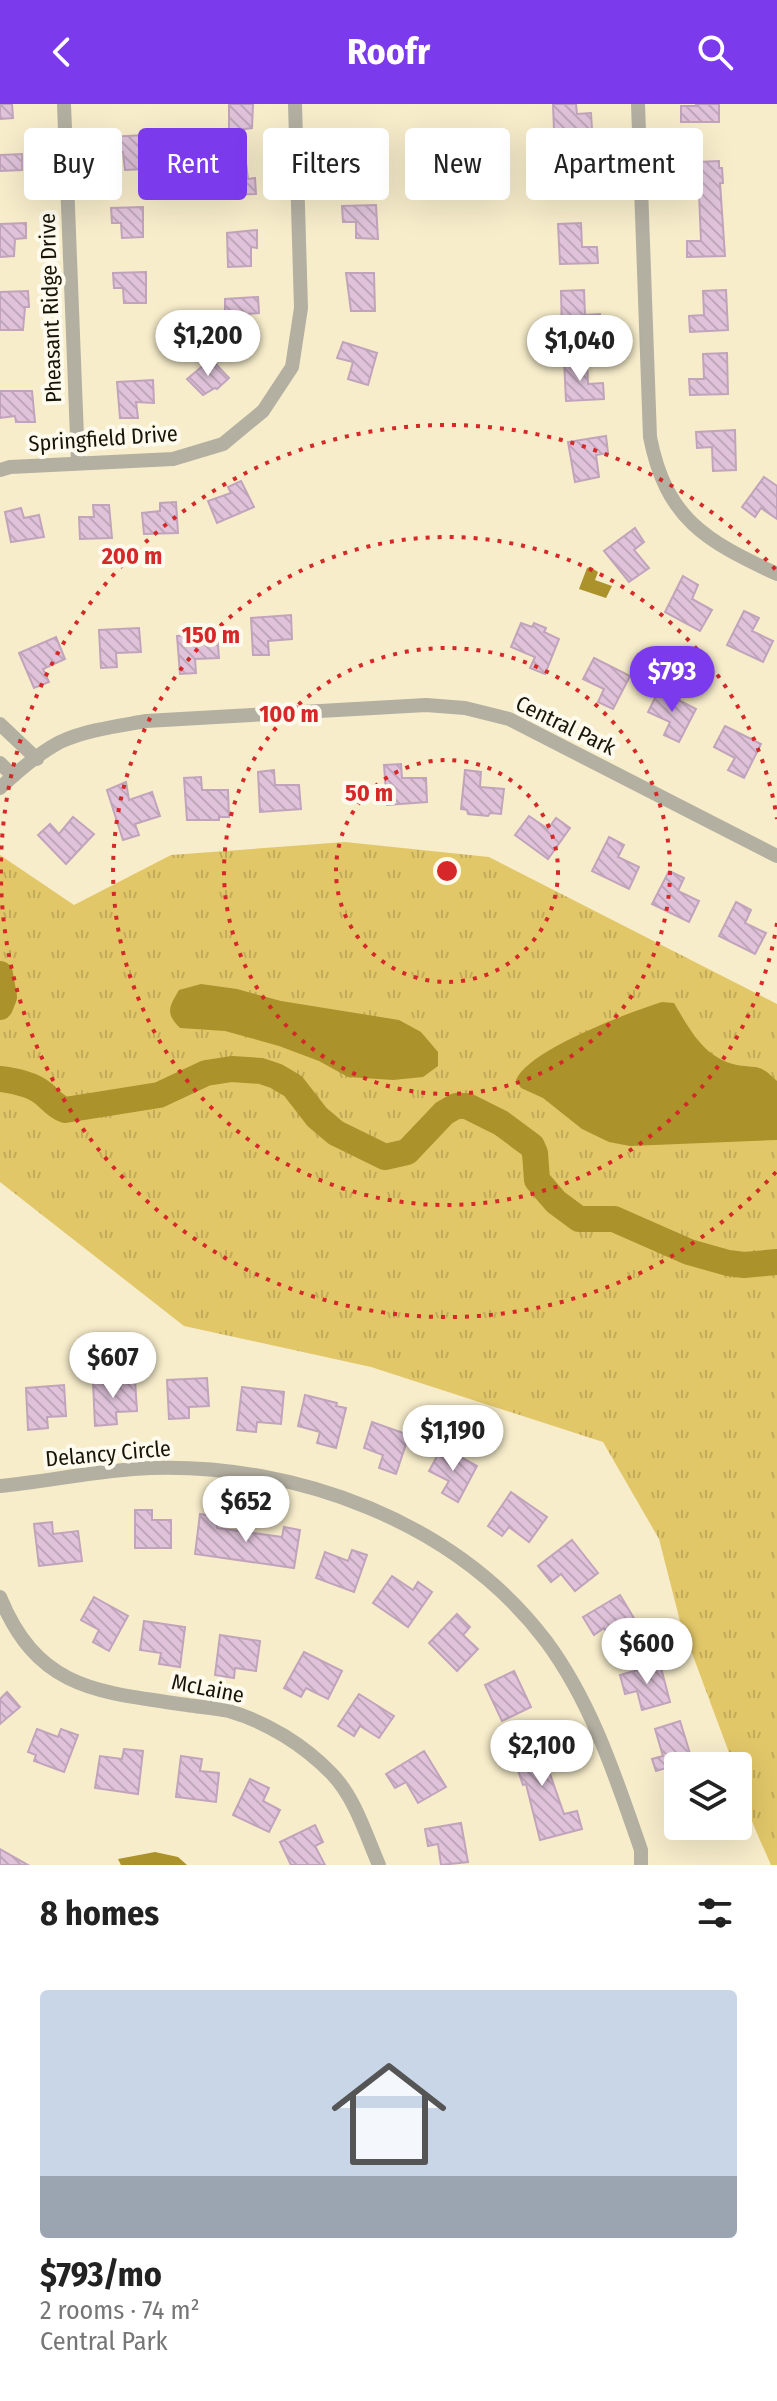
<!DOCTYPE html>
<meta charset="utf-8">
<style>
body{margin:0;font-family:"Fira Sans Condensed",sans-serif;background:#f6f6f6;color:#222;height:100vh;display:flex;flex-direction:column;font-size:30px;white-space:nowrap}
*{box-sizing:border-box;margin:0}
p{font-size:26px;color:#767676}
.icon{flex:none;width:44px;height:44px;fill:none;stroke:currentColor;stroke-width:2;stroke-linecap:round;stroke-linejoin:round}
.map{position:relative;height:1761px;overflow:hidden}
.details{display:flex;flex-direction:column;background:#fff;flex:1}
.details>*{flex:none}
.guide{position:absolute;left:24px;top:24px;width:730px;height:72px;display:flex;gap:16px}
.tools{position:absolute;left:664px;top:1648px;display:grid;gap:16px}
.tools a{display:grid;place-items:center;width:88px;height:88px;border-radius:8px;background:#fff;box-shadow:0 8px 32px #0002;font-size:40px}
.price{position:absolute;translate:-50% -68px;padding:0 18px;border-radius:28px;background:#fff;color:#222;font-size:26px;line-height:52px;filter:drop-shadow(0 2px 4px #0008)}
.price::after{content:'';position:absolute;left:50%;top:48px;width:24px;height:18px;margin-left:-12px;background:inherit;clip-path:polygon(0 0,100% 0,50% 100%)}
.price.current{background:#7c3aed;color:#fff}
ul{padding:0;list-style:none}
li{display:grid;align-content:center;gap:16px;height:424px;padding:0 40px}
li+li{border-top:2px solid #e0e0e0}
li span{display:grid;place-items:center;height:248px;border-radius:8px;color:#555}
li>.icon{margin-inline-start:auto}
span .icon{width:144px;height:144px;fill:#fffc;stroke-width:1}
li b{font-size:34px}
h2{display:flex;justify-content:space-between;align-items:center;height:96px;padding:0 40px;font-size:34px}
.pill{padding:0 28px;border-radius:8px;background:#fff;box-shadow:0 8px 32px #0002;font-size:28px;line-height:72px}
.pill.current{background:#7c3aed;color:#fff}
header{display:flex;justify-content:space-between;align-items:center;height:104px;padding:0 40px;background:#7c3aed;color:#fff;font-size:36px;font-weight:700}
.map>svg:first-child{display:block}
.grass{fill:url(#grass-tufts)}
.water{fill:#ac922a}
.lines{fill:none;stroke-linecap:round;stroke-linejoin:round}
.river{stroke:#ac922a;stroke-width:26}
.building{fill:url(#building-back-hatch);stroke:#c1a4bb;stroke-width:2}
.minor{stroke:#b3afa1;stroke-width:14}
.ring{fill:none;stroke:#d62828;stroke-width:4;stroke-dasharray:4 8}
.labels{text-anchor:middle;stroke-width:8;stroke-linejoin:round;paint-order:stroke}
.street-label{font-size:22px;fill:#171408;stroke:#fefaed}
.centre{fill:#d62828;stroke:#fefaed;stroke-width:4}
.ring-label{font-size:24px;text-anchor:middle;font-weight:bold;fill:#d62828;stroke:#fefaed;stroke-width:8;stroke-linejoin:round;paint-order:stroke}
</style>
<header><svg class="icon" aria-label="back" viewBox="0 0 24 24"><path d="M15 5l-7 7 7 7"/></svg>Roofr<svg class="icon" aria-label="search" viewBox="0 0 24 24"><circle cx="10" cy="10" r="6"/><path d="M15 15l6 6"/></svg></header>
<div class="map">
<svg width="777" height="1761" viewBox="0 0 777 1761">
<defs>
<pattern id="grass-tufts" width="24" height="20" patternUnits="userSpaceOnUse" patternTransform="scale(2)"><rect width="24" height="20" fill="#e2c769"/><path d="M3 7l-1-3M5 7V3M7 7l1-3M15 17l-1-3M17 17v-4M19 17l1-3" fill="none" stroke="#c1aa5a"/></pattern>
<pattern id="building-back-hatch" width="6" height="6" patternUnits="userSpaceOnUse" patternTransform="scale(2)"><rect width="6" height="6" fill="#e0c3da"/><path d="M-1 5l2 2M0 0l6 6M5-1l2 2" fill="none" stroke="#bfa7ba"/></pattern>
</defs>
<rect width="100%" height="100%" fill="#f7edcb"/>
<!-- grass -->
<path class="grass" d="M 345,738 L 489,753 L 777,900 L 777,1761 L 771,1761 C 759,1733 738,1692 738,1662 L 734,1662 L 680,1517 L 659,1435 L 603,1338 L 371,1263 L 184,1222 L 0,1078 L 0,751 L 74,801 L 171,751 Z"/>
<!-- water -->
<g class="water">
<path d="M 590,463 L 598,468 L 595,476 L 612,482 L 606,494 L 579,485 L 587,464 Z"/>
<path d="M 201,880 L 237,885 L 281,897 L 399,916 L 421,928 L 438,948 L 438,962 L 423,973 L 393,976 L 348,973 L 319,957 L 279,942 L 225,927 L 180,924 C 165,909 169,903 179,886 Z"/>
<path d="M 662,898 L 674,899 C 690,926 704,954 737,961 C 760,965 758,959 777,977 L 777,1036 L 630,1042 L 609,1038 L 582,1025 L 543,994 L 521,984 L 516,976 C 528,946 630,908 662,898 Z"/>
<path d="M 155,1748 L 178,1753 L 187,1761 L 121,1761 L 118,1755 Z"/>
</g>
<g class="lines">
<!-- river -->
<g class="river">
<path d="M 0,870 L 4,893 L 0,903"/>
<path d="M 0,975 C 15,977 32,980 44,990 C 51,996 56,1003 65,1006 L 159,991 L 206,969 L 232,965 L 261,967 L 276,972 L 293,982 L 317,1013 L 336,1029 L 385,1053 L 407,1048 L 444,1009 L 456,1002 L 467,1002 L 501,1019 L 532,1042 L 535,1049 L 537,1076 L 556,1098 L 579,1115 L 614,1115 L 689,1148 L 728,1159 L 744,1161 L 777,1158"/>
</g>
</g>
<!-- building -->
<g class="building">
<path d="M 0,0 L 12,0 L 13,14 L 0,15 Z"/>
<path d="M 229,0 L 253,0 L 252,24 L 229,27 Z"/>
<path d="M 553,0 L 576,0 L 577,10 L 591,9 L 592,25 L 554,26 Z"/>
<path d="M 696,0 L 719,0 L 719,18 L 681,18 L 681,2 L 696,2 Z"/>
<path d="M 146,31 L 147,65 L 125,66 L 123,48 L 109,48 L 108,33 Z"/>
<path d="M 355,36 L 376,36 L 377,67 L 340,70 L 340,53 L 354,53 Z"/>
<path d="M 22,50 L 22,66 L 0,67 L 0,51 Z"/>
<path d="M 579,53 L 580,78 L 594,77 L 595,93 L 557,95 L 555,54 Z"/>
<path d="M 719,57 L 719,64 L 722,64 L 723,79 L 720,79 L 725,152 L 687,153 L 687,137 L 701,137 L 699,90 L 684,91 L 683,75 L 698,74 L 697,58 Z"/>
<path d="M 246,59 L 248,75 L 255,74 L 256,90 L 226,91 L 223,60 Z"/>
<path d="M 376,101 L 378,135 L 356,134 L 356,118 L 343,118 L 342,102 Z"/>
<path d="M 143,103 L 143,133 L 122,134 L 121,119 L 112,119 L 111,104 Z"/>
<path d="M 26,119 L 26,134 L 15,135 L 14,152 L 0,153 L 0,120 Z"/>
<path d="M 581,119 L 582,143 L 597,143 L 598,159 L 560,160 L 558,120 Z"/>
<path d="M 257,126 L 257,144 L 251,143 L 251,162 L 228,163 L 227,129 Z"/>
<path d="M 146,168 L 146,199 L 124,199 L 123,184 L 114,184 L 113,169 Z"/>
<path d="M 346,169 L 374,169 L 375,207 L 351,207 Z"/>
<path d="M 584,186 L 585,211 L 600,210 L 600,226 L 562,228 L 561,187 Z"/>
<path d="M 726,186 L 728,226 L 690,228 L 689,212 L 704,211 L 703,187 Z"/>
<path d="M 28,187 L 29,203 L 25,203 L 23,226 L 0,226 L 0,188 Z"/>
<path d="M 258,193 L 259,209 L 247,210 L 247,225 L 225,224 L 225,195 Z"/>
<path d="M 343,238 L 377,249 L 368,281 L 348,275 L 353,258 L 337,254 Z"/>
<path d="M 727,249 L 728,290 L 690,291 L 689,275 L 704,275 L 703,250 Z"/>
<path d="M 211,255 L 229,274 L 217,285 L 215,284 L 203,291 L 187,275 Z"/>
<path d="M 564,256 L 587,256 L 588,280 L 603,279 L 604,295 L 566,297 Z"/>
<path d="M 153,276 L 154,299 L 136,298 L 138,314 L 120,314 L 117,278 Z"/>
<path d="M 0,287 L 32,287 L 35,318 L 16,318 L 15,312 L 0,314 Z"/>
<path d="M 735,326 L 736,366 L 713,367 L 712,343 L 697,344 L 696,328 Z"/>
<path d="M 606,332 L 608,349 L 596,351 L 599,373 L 575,378 L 568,338 Z"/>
<path d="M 764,373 L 777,382 L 777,415 L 761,404 L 755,413 L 742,403 Z"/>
<path d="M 241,377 L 254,403 L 217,419 L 208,397 L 231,389 L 228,383 Z"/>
<path d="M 176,398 L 178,429 L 144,430 L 142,409 L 160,407 L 160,399 Z"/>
<path d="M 93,401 L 109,401 L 112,434 L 80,435 L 79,413 L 94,413 Z"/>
<path d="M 21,404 L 24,414 L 39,411 L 44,433 L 11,438 L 5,408 Z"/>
<path d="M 635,424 L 644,438 L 634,446 L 649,464 L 629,478 L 604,447 Z"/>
<path d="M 683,472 L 698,481 L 692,495 L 712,506 L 700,527 L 665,508 Z"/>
<path d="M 744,507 L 759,514 L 752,527 L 773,537 L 763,558 L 727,541 Z"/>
<path d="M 291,511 L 292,535 L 268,537 L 269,551 L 253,551 L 251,514 Z"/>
<path d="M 521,519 L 532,523 L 534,519 L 546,524 L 544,528 L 559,535 L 545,570 L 530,564 L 535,553 L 511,543 Z"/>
<path d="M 139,524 L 141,548 L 116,549 L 117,563 L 101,564 L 99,526 Z"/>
<path d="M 217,530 L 219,554 L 195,555 L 196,569 L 180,570 L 177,532 Z"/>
<path d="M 56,533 L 65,555 L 43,565 L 49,578 L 34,584 L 19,549 Z"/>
<path d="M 594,554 L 630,572 L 613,605 L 598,598 L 604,585 L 583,575 Z"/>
<path d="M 659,586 L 696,605 L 679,638 L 664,631 L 670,618 L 648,608 Z"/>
<path d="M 725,622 L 761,640 L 744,674 L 728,666 L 735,654 L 714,643 Z"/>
<path d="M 401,660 L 402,674 L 426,674 L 427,698 L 387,701 L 384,661 Z"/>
<path d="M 274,666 L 275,681 L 299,681 L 301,705 L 260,708 L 258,668 Z"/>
<path d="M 465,666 L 481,668 L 480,683 L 504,685 L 501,710 L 490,709 L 488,712 L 468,710 L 467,706 L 461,705 Z"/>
<path d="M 201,673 L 202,686 L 228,686 L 229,713 L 219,713 L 219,716 L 187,716 L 184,674 Z"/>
<path d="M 126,678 L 129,696 L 152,688 L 160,712 L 135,720 L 139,731 L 123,736 L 107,686 Z"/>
<path d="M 529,712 L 548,725 L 556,714 L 570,724 L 548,755 L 515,731 Z"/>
<path d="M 73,713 L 94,730 L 66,760 L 38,731 L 50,720 L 59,730 Z"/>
<path d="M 609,733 L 624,741 L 618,753 L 639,763 L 629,785 L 592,767 Z"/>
<path d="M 669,767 L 684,774 L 678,787 L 699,797 L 689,818 L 652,800 Z"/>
<path d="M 736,798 L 751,806 L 745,819 L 766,829 L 755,850 L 719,832 Z"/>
<path d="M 207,1274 L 209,1302 L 189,1303 L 189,1314 L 169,1315 L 167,1276 Z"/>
<path d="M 135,1276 L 137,1307 L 116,1308 L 117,1320 L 95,1322 L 93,1278 Z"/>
<path d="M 64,1281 L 66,1312 L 47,1313 L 48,1324 L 28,1326 L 26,1284 Z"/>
<path d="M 242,1283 L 284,1288 L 281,1320 L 257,1318 L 256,1328 L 237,1326 Z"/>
<path d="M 305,1291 L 337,1299 L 336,1302 L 346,1304 L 336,1344 L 317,1339 L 320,1328 L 298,1322 Z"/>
<path d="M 372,1318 L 409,1331 L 396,1370 L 379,1364 L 383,1351 L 364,1344 Z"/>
<path d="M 442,1343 L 477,1362 L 458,1398 L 442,1389 L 449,1377 L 429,1367 Z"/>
<path d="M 511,1388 L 547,1413 L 529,1438 L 509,1423 L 502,1432 L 488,1422 Z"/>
<path d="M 135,1406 L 152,1406 L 152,1416 L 171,1416 L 171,1444 L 135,1444 Z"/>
<path d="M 200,1410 L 219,1413 L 217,1424 L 282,1433 L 284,1423 L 300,1426 L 294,1464 L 195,1450 Z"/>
<path d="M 52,1418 L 53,1430 L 78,1427 L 82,1457 L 39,1462 L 34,1420 Z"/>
<path d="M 572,1436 L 598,1469 L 575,1487 L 561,1470 L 551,1478 L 538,1462 Z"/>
<path d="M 352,1446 L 367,1451 L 354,1488 L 316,1474 L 325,1448 L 348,1457 Z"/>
<path d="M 392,1472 L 413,1486 L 418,1478 L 432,1488 L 408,1523 L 373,1499 Z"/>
<path d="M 620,1491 L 641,1526 L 615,1542 L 604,1524 L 594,1531 L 583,1513 Z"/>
<path d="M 94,1493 L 128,1512 L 109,1547 L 93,1538 L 99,1526 L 81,1516 Z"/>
<path d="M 457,1510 L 470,1523 L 463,1531 L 478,1545 L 457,1567 L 429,1539 Z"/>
<path d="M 144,1517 L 185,1523 L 180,1563 L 159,1560 L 161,1549 L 140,1546 Z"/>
<path d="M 220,1531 L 260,1537 L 256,1567 L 235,1564 L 234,1574 L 215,1571 Z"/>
<path d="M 304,1548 L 342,1567 L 328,1595 L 306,1584 L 301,1593 L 284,1584 Z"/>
<path d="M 660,1560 L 670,1598 L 642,1606 L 637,1587 L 625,1590 L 620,1571 Z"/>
<path d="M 514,1567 L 531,1603 L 502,1617 L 485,1581 Z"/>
<path d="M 7,1588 L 20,1603 L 0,1620 L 0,1595 Z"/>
<path d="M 359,1590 L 394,1612 L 379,1634 L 360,1622 L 354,1632 L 338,1622 Z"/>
<path d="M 680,1617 L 692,1656 L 656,1667 L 652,1655 L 663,1652 L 655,1625 Z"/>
<path d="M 37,1625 L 58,1633 L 61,1625 L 78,1631 L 64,1668 L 34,1657 L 36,1651 L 28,1648 Z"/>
<path d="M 546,1629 L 552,1647 L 543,1650 L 564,1710 L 577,1707 L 582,1725 L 540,1736 L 526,1680 L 523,1681 L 509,1641 Z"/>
<path d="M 124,1645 L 143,1647 L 138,1690 L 95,1684 L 100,1652 L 122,1655 Z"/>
<path d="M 424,1647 L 446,1683 L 418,1699 L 406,1678 L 395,1684 L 386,1670 Z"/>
<path d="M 181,1652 L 202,1655 L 200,1667 L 219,1669 L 216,1698 L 176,1693 Z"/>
<path d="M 250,1675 L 269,1684 L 263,1697 L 280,1706 L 269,1728 L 233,1711 Z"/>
<path d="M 461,1719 L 468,1758 L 441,1761 L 438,1740 L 428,1742 L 425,1725 Z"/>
<path d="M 315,1721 L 323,1738 L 315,1742 L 325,1761 L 291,1761 L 280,1738 Z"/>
<path d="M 0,1745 L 28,1761 L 0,1761 Z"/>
</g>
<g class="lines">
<!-- minor -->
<g class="minor">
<path d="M 64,0 L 78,359"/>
<path d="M 638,0 L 650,333 C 666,415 706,437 777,470"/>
<path d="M 0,366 L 10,363 L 173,355 L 223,340 L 263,307 L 292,263 L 301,204 L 295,0"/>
<path d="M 0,620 L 37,655"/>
<path d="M 0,659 L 13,672"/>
<path d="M 0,684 C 17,668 39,649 60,638 C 86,626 118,622 146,617 L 426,601 L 465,604 L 509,615 L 777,752"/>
<path d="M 0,1382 C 50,1377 100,1366 150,1364 C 297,1359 456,1418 546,1537 C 592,1599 616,1674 641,1746 L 641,1761"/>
<path d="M 0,1493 C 38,1586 98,1588 187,1601 C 200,1603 215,1604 229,1607 C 267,1618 304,1641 332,1670 C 355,1694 366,1731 379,1761"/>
</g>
</g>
<!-- distance rings -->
<g class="ring">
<circle cx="447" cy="767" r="111"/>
<circle cx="447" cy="767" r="223"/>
<path d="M777 819A334 334 0 1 1 777 715"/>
<path d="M776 1068A446 446 0 1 1 776 466"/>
</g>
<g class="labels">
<!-- street labels -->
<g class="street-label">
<text transform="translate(50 204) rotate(-92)" y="8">Pheasant Ridge Drive</text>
<text transform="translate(103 334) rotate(-4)" y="8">Springfield Drive</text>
<text transform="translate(566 621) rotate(26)" y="8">Central Park</text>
<text transform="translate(108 1349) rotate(-5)" y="8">Delancy Circle</text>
<text transform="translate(208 1584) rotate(11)" y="8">McLaine</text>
</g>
</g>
<circle cx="447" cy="767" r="12" class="centre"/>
<g class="ring-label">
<text x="132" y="460">200 m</text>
<text x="211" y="539">150 m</text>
<text x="289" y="618">100 m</text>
<text x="369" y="697">50 m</text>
</g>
</svg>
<div class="tools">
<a><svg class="icon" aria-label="layers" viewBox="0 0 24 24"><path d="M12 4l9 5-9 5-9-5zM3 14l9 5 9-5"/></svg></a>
</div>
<b class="price" style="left:208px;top:274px">$1,200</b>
<b class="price" style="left:580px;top:279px">$1,040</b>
<b class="price current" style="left:672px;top:610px">$793</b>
<b class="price" style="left:113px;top:1296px">$607</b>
<b class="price" style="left:453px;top:1369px">$1,190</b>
<b class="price" style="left:246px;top:1440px">$652</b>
<b class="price" style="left:647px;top:1582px">$600</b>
<b class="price" style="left:542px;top:1684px">$2,100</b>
<div class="guide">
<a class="pill">Buy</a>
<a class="pill current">Rent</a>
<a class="pill">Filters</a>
<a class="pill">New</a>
<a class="pill">Apartment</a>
</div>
</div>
<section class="details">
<h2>8 homes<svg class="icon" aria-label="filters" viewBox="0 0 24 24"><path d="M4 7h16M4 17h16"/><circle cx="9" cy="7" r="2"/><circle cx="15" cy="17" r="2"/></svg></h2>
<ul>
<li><span style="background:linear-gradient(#c9d6e8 75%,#9aa5b1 0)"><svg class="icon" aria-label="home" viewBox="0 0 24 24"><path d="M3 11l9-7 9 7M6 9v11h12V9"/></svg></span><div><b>$793/mo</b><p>2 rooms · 74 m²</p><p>Central Park</p></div></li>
</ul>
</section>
